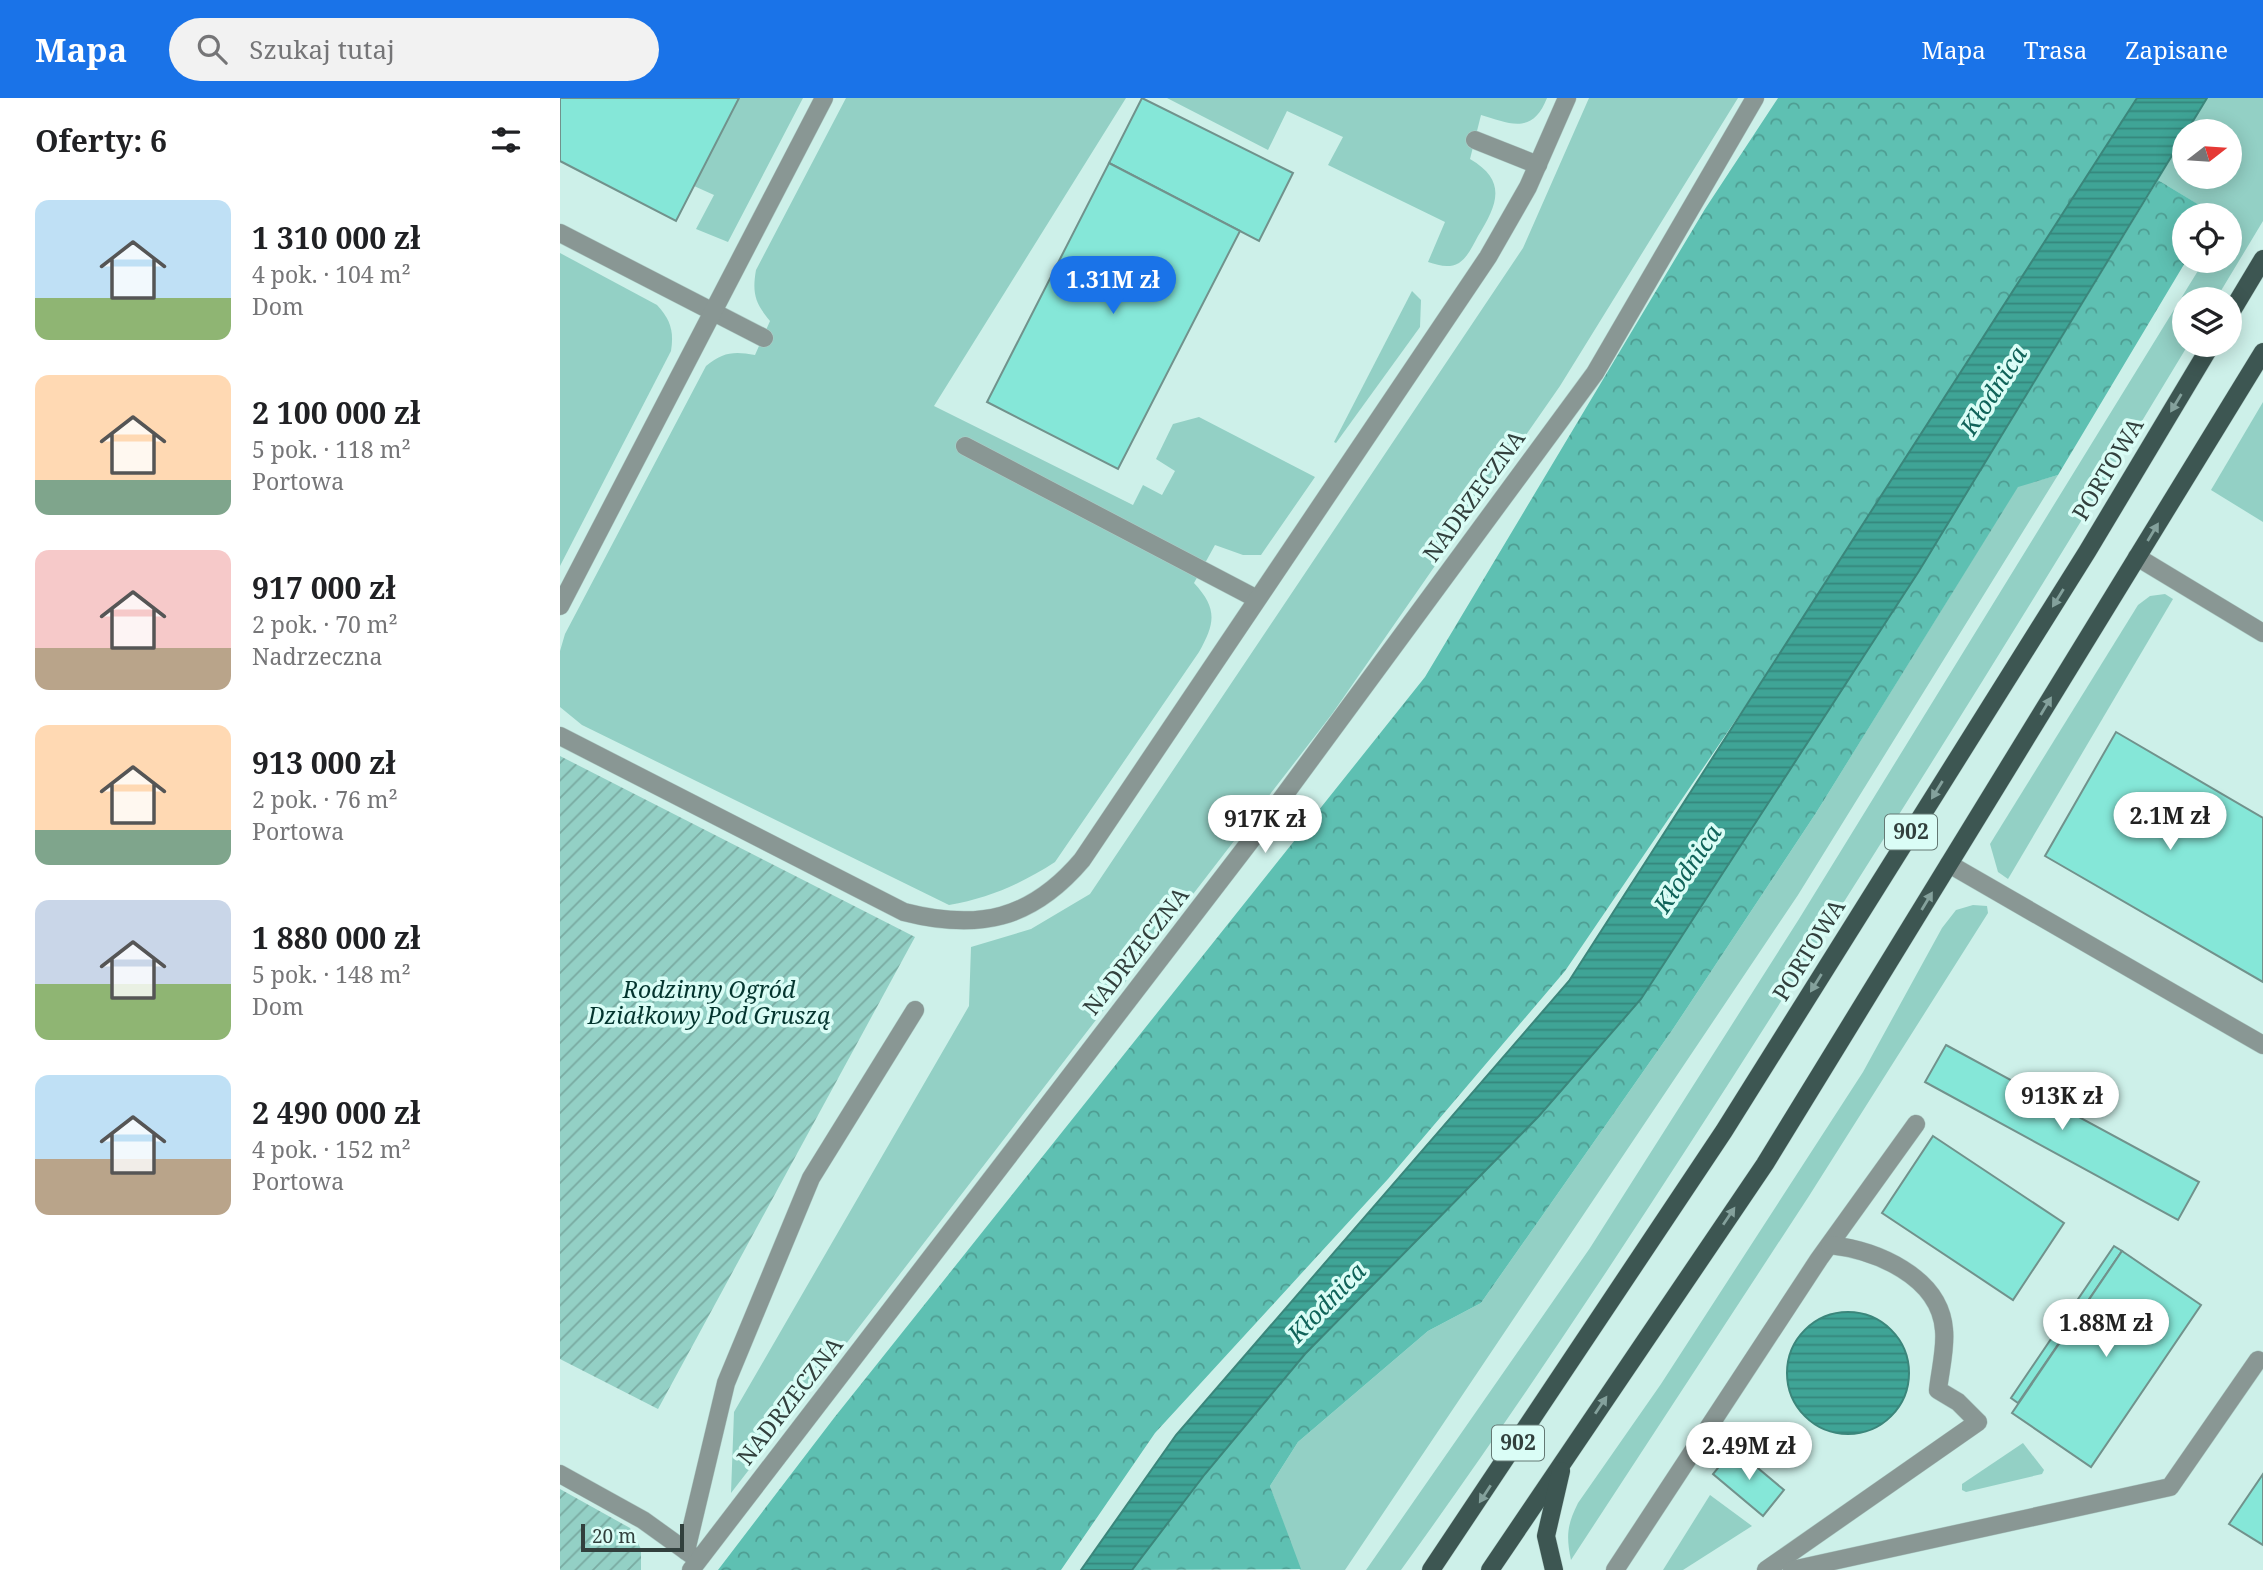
<!DOCTYPE html>
<html lang="pl">
<meta charset="utf-8">
<style>
body{margin:0;font-family:"Noto Serif",serif;background:#f2f2f2;color:#202124;height:100vh;display:flex;flex-direction:column;font-size:26px;white-space:nowrap}
*{box-sizing:border-box;margin:0}
p{font-size:23px;color:#757577}
.icon{flex:none;width:38px;height:38px;fill:none;stroke:currentColor;stroke-width:2;stroke-linecap:round;stroke-linejoin:round}
.map{position:relative;flex:1;overflow:hidden}
.details{display:flex;flex-direction:column;background:#fff;width:560px}
.details>*{flex:none}
.needle{width:46px;rotate:73deg}
.fabs{position:absolute;left:1612px;top:21px;display:grid;gap:14px}
.fabs a{display:grid;place-items:center;width:70px;height:70px;border-radius:50%;background:#fff;box-shadow:0 4px 18px #0003;font-size:35px}
.scale{position:absolute;left:21px;bottom:18px;width:103px;box-sizing:border-box;padding-left:7px;border:4px solid #32403d;border-top:0;font-size:19px;line-height:24px;white-space:nowrap;color:#32403d;-webkit-text-stroke:5px #dafdf6;paint-order:stroke}
.price{position:absolute;translate:-50% -60px;padding:0 16px;border-radius:24px;background:#fff;color:#222;font-size:23px;line-height:46px;filter:drop-shadow(0 2px 4px #0008)}
.price::after{content:'';position:absolute;left:50%;top:42px;width:21px;height:16px;margin-left:-10px;background:inherit;clip-path:polygon(0 0,100% 0,50% 100%)}
.price.on{background:#1a73e8;color:#fff}
ul{padding:0;list-style:none}
li{display:flex;align-items:center;gap:21px;height:175px;padding:0 35px}
li span{display:grid;place-items:center;flex:none;width:196px;height:140px;border-radius:14px;color:#555}
li>.icon{margin-inline-start:auto}
span .icon{width:84px;height:84px;fill:#fffc;stroke-width:1}
li b{font-size:30px}
h2{display:flex;justify-content:space-between;align-items:center;height:84px;padding:0 35px;font-size:30px}
header{display:flex;align-items:center;gap:42px;box-sizing:border-box;height:98px;padding:0 35px;background:#1a73e8;color:#fff}
header strong{font-size:33px}
nav{display:flex;gap:38px;margin-inline-start:auto;font-size:24px}
.search{width:490px;height:63px;background:#f2f2f2;display:flex;align-items:center;gap:18px;box-sizing:border-box;padding:0 24px;border-radius:38px;color:#757577;font-size:26px}
main{display:flex;flex:1;min-height:0}
.map>svg:first-child{display:block}
.grass{fill:#93d0c5}
.forest{fill:url(#forest-crowns)}
.garden{fill:url(#garden-furrows)}
.water{fill:url(#water-rules);stroke:#3b867b;stroke-width:2}
.building{fill:#85e7d8;stroke:#71928c;stroke-width:2}
.lines{fill:none;stroke-linecap:round;stroke-linejoin:round}
.minor-casing{stroke:#aecdc7;stroke-width:19}
.major-casing{stroke:#aecdc7;stroke-width:19}
.minor{stroke:#899794;stroke-width:18}
.major{stroke:#3d5652;stroke-width:18}
.oneway{fill:#84a19c}
.labels{text-anchor:middle;stroke-width:7;stroke-linejoin:round;paint-order:stroke}
.shield{fill:#dafdf6;stroke:#647974;stroke-width:2}
.shield-label{font-size:21px;font-weight:bold;fill:#32403d}
.street-label{font-size:23px;fill:#32403d;stroke:#dafdf6}
.park-label{font-size:23px;font-style:italic;fill:#03342e;stroke:#dafdf6}
.water-label{font-size:24px;font-style:italic;fill:#106359;stroke:#dafdf6}
</style>
<header>
<strong>Mapa</strong>
<div class="search"><svg class="icon" aria-label="search" viewBox="0 0 24 24"><circle cx="10" cy="10" r="6"/><path d="M15 15l6 6"/></svg>Szukaj tutaj</div>
<nav><a>Mapa</a><a>Trasa</a><a>Zapisane</a></nav>
</header>
<main>
<section class="details">
<h2>Oferty: 6<svg class="icon" aria-label="filters" viewBox="0 0 24 24"><path d="M4 7h16M4 17h16"/><circle cx="9" cy="7" r="2"/><circle cx="15" cy="17" r="2"/></svg></h2>
<ul>
<li><span style="background:linear-gradient(#bfe0f5 70%,#8fb573 0)"><svg class="icon" aria-label="home" viewBox="0 0 24 24"><path d="M3 11l9-7 9 7M6 9v11h12V9"/></svg></span><div><b>1 310 000 zł</b><p>4 pok. · 104 m²</p><p>Dom</p></div></li>
<li><span style="background:linear-gradient(#ffd9b3 75%,#7fa58c 0)"><svg class="icon" aria-label="home" viewBox="0 0 24 24"><path d="M3 11l9-7 9 7M6 9v11h12V9"/></svg></span><div><b>2 100 000 zł</b><p>5 pok. · 118 m²</p><p>Portowa</p></div></li>
<li><span style="background:linear-gradient(#f6c9c9 70%,#b9a48a 0)"><svg class="icon" aria-label="home" viewBox="0 0 24 24"><path d="M3 11l9-7 9 7M6 9v11h12V9"/></svg></span><div><b>917 000 zł</b><p>2 pok. · 70 m²</p><p>Nadrzeczna</p></div></li>
<li><span style="background:linear-gradient(#ffd9b3 75%,#7fa58c 0)"><svg class="icon" aria-label="home" viewBox="0 0 24 24"><path d="M3 11l9-7 9 7M6 9v11h12V9"/></svg></span><div><b>913 000 zł</b><p>2 pok. · 76 m²</p><p>Portowa</p></div></li>
<li><span style="background:linear-gradient(#c9d6e8 60%,#8fb573 0)"><svg class="icon" aria-label="home" viewBox="0 0 24 24"><path d="M3 11l9-7 9 7M6 9v11h12V9"/></svg></span><div><b>1 880 000 zł</b><p>5 pok. · 148 m²</p><p>Dom</p></div></li>
<li><span style="background:linear-gradient(#bfe0f5 60%,#b9a48a 0)"><svg class="icon" aria-label="home" viewBox="0 0 24 24"><path d="M3 11l9-7 9 7M6 9v11h12V9"/></svg></span><div><b>2 490 000 zł</b><p>4 pok. · 152 m²</p><p>Portowa</p></div></li>
</ul>
</section>
<div class="map">
<svg width="1703" height="1472" viewBox="0 0 1703 1472">
<defs>
<pattern id="forest-crowns" width="20" height="18" patternUnits="userSpaceOnUse" patternTransform="scale(1.75)"><rect width="20" height="18" fill="#5ec0b2"/><path d="M2 6a3 3 0 1 1 6 0M12 15a3 3 0 1 1 6 0" fill="none" stroke="#4e9d92"/></pattern>
<pattern id="garden-furrows" width="10" height="10" patternUnits="userSpaceOnUse" patternTransform="scale(1.75)"><rect width="10" height="10" fill="#93d0c5"/><path d="M-1 1l2-2M0 10L10 0M9 11l2-2" fill="none" stroke="#79aaa1"/></pattern>
<pattern id="water-rules" width="6" height="5" patternUnits="userSpaceOnUse" patternTransform="scale(1.75)"><rect width="6" height="5" fill="#3fa496"/><path d="M0 2.5h6" fill="none" stroke="#35877c"/></pattern>
</defs>
<rect width="100%" height="100%" fill="#cdf0e9"/>
<!-- grass -->
<g class="grass">
<path d="M 179,0 L 243,0 L 168,144 L 136,131 L 154,97 L 134,88 Z"/>
<path d="M 286,0 L 566,0 L 374,308 L 573,407 L 583,387 L 602,397 L 615,373 L 596,361 L 613,326 L 639,319 L 755,379 L 701,457 L 683,457 L 655,447 L 634,485 C 658,511 655,525 639,554 L 495,764 C 461,786 429,800 389,807 L 22,627 L 0,609 L 0,553 L 5,536 L 146,268 C 163,254 174,253 195,257 L 210,223 C 195,205 192,195 196,172 Z"/>
<path d="M 607,0 L 987,0 C 972,38 949,25 921,17 L 910,61 C 948,83 937,107 918,138 C 913,147 908,159 899,165 C 888,171 879,167 868,164 L 885,124 L 768,67 L 783,39 L 727,13 L 708,52 Z"/>
<path d="M 1029,0 L 1178,0 L 1000,288 L 772,616 L 171,1395 L 174,1314 L 409,908 L 411,849 L 471,831 L 530,796 L 963,150 Z"/>
<path d="M 1647,0 L 1703,0 L 1703,123 L 1656,201 L 1624,201 L 1624,247 L 1628,247 C 1501,458 1371,667 1239,875 C 1111,1077 981,1278 841,1472 L 806,1472 L 1030,1150 L 1239,821 L 1644,163 L 1670,163 L 1670,117 L 1655,117 L 1598,82 L 1624,38 L 1624,79 L 1670,79 L 1670,33 L 1627,33 Z"/>
<path d="M 0,155 L 97,207 C 111,222 114,234 111,253 L 0,468 Z"/>
<path d="M 852,193 L 861,202 L 860,229 L 776,345 L 774,344 Z"/>
<path d="M 1703,304 L 1703,424 L 1651,392 Z"/>
<path d="M 1498,377 L 1238,797 L 785,1472 L 740,1472 L 710,1388 L 738,1344 L 868,1233 L 921,1205 L 1113,931 L 1256,715 L 1458,388 Z"/>
<path d="M 1605,496 L 1613,501 L 1448,781 L 1438,774 L 1430,746 L 1578,507 L 1590,498 Z"/>
<path d="M 1413,807 L 1427,808 L 1428,815 L 1249,1098 L 1011,1462 C 1006,1438 1007,1427 1018,1405 L 1101,1286 L 1303,974 L 1382,830 L 1396,812 Z"/>
<path d="M 1463,1345 L 1484,1372 L 1482,1376 L 1406,1394 L 1402,1392 L 1402,1386 Z"/>
<path d="M 1150,1397 L 1192,1428 L 1123,1472 L 1103,1472 Z"/>
</g>
<!-- forest -->
<g class="forest">
<path d="M 1218,0 L 1577,0 L 1222,554 L 1005,873 L 828,1081 L 595,1335 L 501,1472 L 158,1472 L 274,1320 L 865,579 L 1145,111 Z"/>
<path d="M 1598,82 L 1654,116 L 1624,117 L 1626,163 L 1498,377 L 1458,389 L 1256,715 L 1113,931 L 921,1205 L 868,1233 L 738,1344 L 710,1388 L 741,1471 L 572,1472 L 645,1376 L 745,1256 L 979,1018 L 1081,901 L 1359,473 Z"/>
</g>
<!-- garden -->
<g class="garden">
<path d="M 0,658 L 355,839 L 98,1311 L 0,1261 Z"/>
<path d="M 0,1391 L 70,1430 L 81,1451 L 81,1472 L 0,1472 Z"/>
</g>
<!-- water -->
<g class="water">
<path d="M 1577,0 L 1647,0 L 1359,473 L 1081,901 L 979,1018 L 745,1256 L 645,1376 L 572,1472 L 521,1472 L 616,1337 L 1009,883 Z"/>
<circle cx="1288" cy="1275" r="61"/>
</g>
<!-- building -->
<g class="building">
<path d="M 0,0 L 179,0 L 116,123 L 0,63 Z"/>
<path d="M 582,0 L 733,75 L 699,143 L 549,65 Z"/>
<path d="M 549,65 L 680,133 L 558,371 L 427,304 Z"/>
<path d="M 1556,634 L 1703,720 L 1703,884 L 1485,758 Z"/>
<path d="M 1386,947 L 1639,1084 L 1618,1122 L 1365,984 Z"/>
<path d="M 1373,1038 L 1504,1125 L 1453,1202 L 1322,1115 Z"/>
<path d="M 1554,1148 L 1562,1153 L 1458,1305 L 1451,1300 Z"/>
<path d="M 1562,1153 L 1641,1207 L 1531,1369 L 1452,1315 Z"/>
<path d="M 1174,1350 L 1224,1392 L 1203,1418 L 1153,1376 Z"/>
<path d="M 1703,1376 L 1703,1447 L 1669,1426 Z"/>
</g>
<g class="lines">
<!-- minor casing -->
<g class="minor-casing">
<g id="minor">
<path d="M 915,42 L 978,67"/>
<path d="M 0,135 L 204,240"/>
<path d="M 405,348 L 697,501"/>
<path d="M 1577,459 L 1703,535"/>
<path d="M 0,508 L 264,0"/>
<path d="M 0,638 L 344,814 C 418,833 471,822 522,762 L 928,159 L 968,89 L 1007,0"/>
<path d="M 1389,766 L 1703,947"/>
<path d="M 0,1376 L 83,1422 L 133,1458"/>
<path d="M 126,1453 L 166,1285 L 251,1080 L 355,912"/>
<path d="M 131,1472 L 692,741 L 1035,275 L 1195,0"/>
<path d="M 1055,1472 L 1259,1161 L 1356,1026"/>
<path d="M 1206,1472 L 1418,1324 L 1398,1304 L 1378,1292 C 1380,1273 1386,1250 1384,1232 C 1380,1178 1315,1152 1270,1147"/>
<path d="M 1232,1472 L 1610,1389 L 1698,1262"/>
</g>
</g>
<!-- major casing -->
<g class="major-casing">
<g id="major">
<path d="M 1670,216 L 1703,161"/>
<path d="M 871,1472 L 1164,1033 L 1527,454 L 1651,247"/>
<path d="M 930,1472 L 1205,1066 L 1703,254"/>
<path d="M 994,1472 L 986,1438 L 1001,1373"/>
</g>
</g>
<!-- minor -->
<use href="#minor" class="minor"/>
<!-- major -->
<use href="#major" class="major"/>
</g>
<!-- one-way arrows -->
<defs><path id="oneway-solid" d="M-6-.8H1V-3.2L6.5 0L1 3.2V.8H-6Z" transform="scale(1.75)"/></defs>
<g class="oneway">
<use href="#oneway-solid" transform="translate(1616 305) rotate(121)"/>
<use href="#oneway-solid" transform="translate(1593 434) rotate(-59)"/>
<use href="#oneway-solid" transform="translate(1498 500) rotate(122)"/>
<use href="#oneway-solid" transform="translate(1486 608) rotate(-59)"/>
<use href="#oneway-solid" transform="translate(1377 692) rotate(122)"/>
<use href="#oneway-solid" transform="translate(1367 803) rotate(-59)"/>
<use href="#oneway-solid" transform="translate(1256 885) rotate(122)"/>
<use href="#oneway-solid" transform="translate(1169 1118) rotate(-56)"/>
<use href="#oneway-solid" transform="translate(1041 1307) rotate(-56)"/>
<use href="#oneway-solid" transform="translate(925 1396) rotate(123)"/>
</g>
<g class="labels">
<!-- shield labels -->
<g class="shield">
<rect x="1325" y="716.5" width="52" height="35" rx="5"/>
<rect x="932" y="1327.5" width="52" height="35" rx="5"/>
</g>
<g class="shield-label">
<text x="1351" y="741">902</text>
<text x="958" y="1352">902</text>
</g>
<!-- street labels -->
<g class="street-label">
<text transform="translate(1548 371) rotate(-59)" y="8">PORTOWA</text>
<text transform="translate(914 398) rotate(-54)" y="8">NADRZECZNA</text>
<text transform="translate(1249 852) rotate(-58)" y="8">PORTOWA</text>
<text transform="translate(576 853) rotate(-52)" y="8">NADRZECZNA</text>
<text transform="translate(230 1303) rotate(-52)" y="8">NADRZECZNA</text>
</g>
<!-- park labels -->
<g class="park-label">
<text x="149" y="900">Rodzinny Ogród<tspan x="149" dy="26">Działkowy Pod Gruszą</tspan></text>
</g>
<!-- water labels -->
<g class="water-label">
<text transform="translate(1434 293) rotate(-57)" y="8">Kłodnica</text>
<text transform="translate(1128 771) rotate(-56)" y="8">Kłodnica</text>
<text transform="translate(767 1205) rotate(-46)" y="8">Kłodnica</text>
</g>
</g>
</svg>
<div class="fabs">
<a><svg class="needle" viewBox="-14 -14 28 28"><path d="M0-13l5 13h-10z" fill="#e53935"/><path d="M0 13l5-13h-10z" fill="#757577"/></svg></a>
<a><svg class="icon" aria-label="locate" viewBox="0 0 24 24"><circle cx="12" cy="12" r="6"/><path d="M12 2v4M12 18v4M2 12h4M18 12h4"/></svg></a>
<a><svg class="icon" aria-label="layers" viewBox="0 0 24 24"><path d="M12 4l9 5-9 5-9-5zM3 14l9 5 9-5"/></svg></a>
</div>
<div class="scale">20 m</div>
<b class="price on" style="left:553px;top:218px">1.31M zł</b>
<b class="price" style="left:1610px;top:754px">2.1M zł</b>
<b class="price" style="left:705px;top:757px">917K zł</b>
<b class="price" style="left:1502px;top:1034px">913K zł</b>
<b class="price" style="left:1546px;top:1261px">1.88M zł</b>
<b class="price" style="left:1189px;top:1384px">2.49M zł</b>
</div>
</main>
